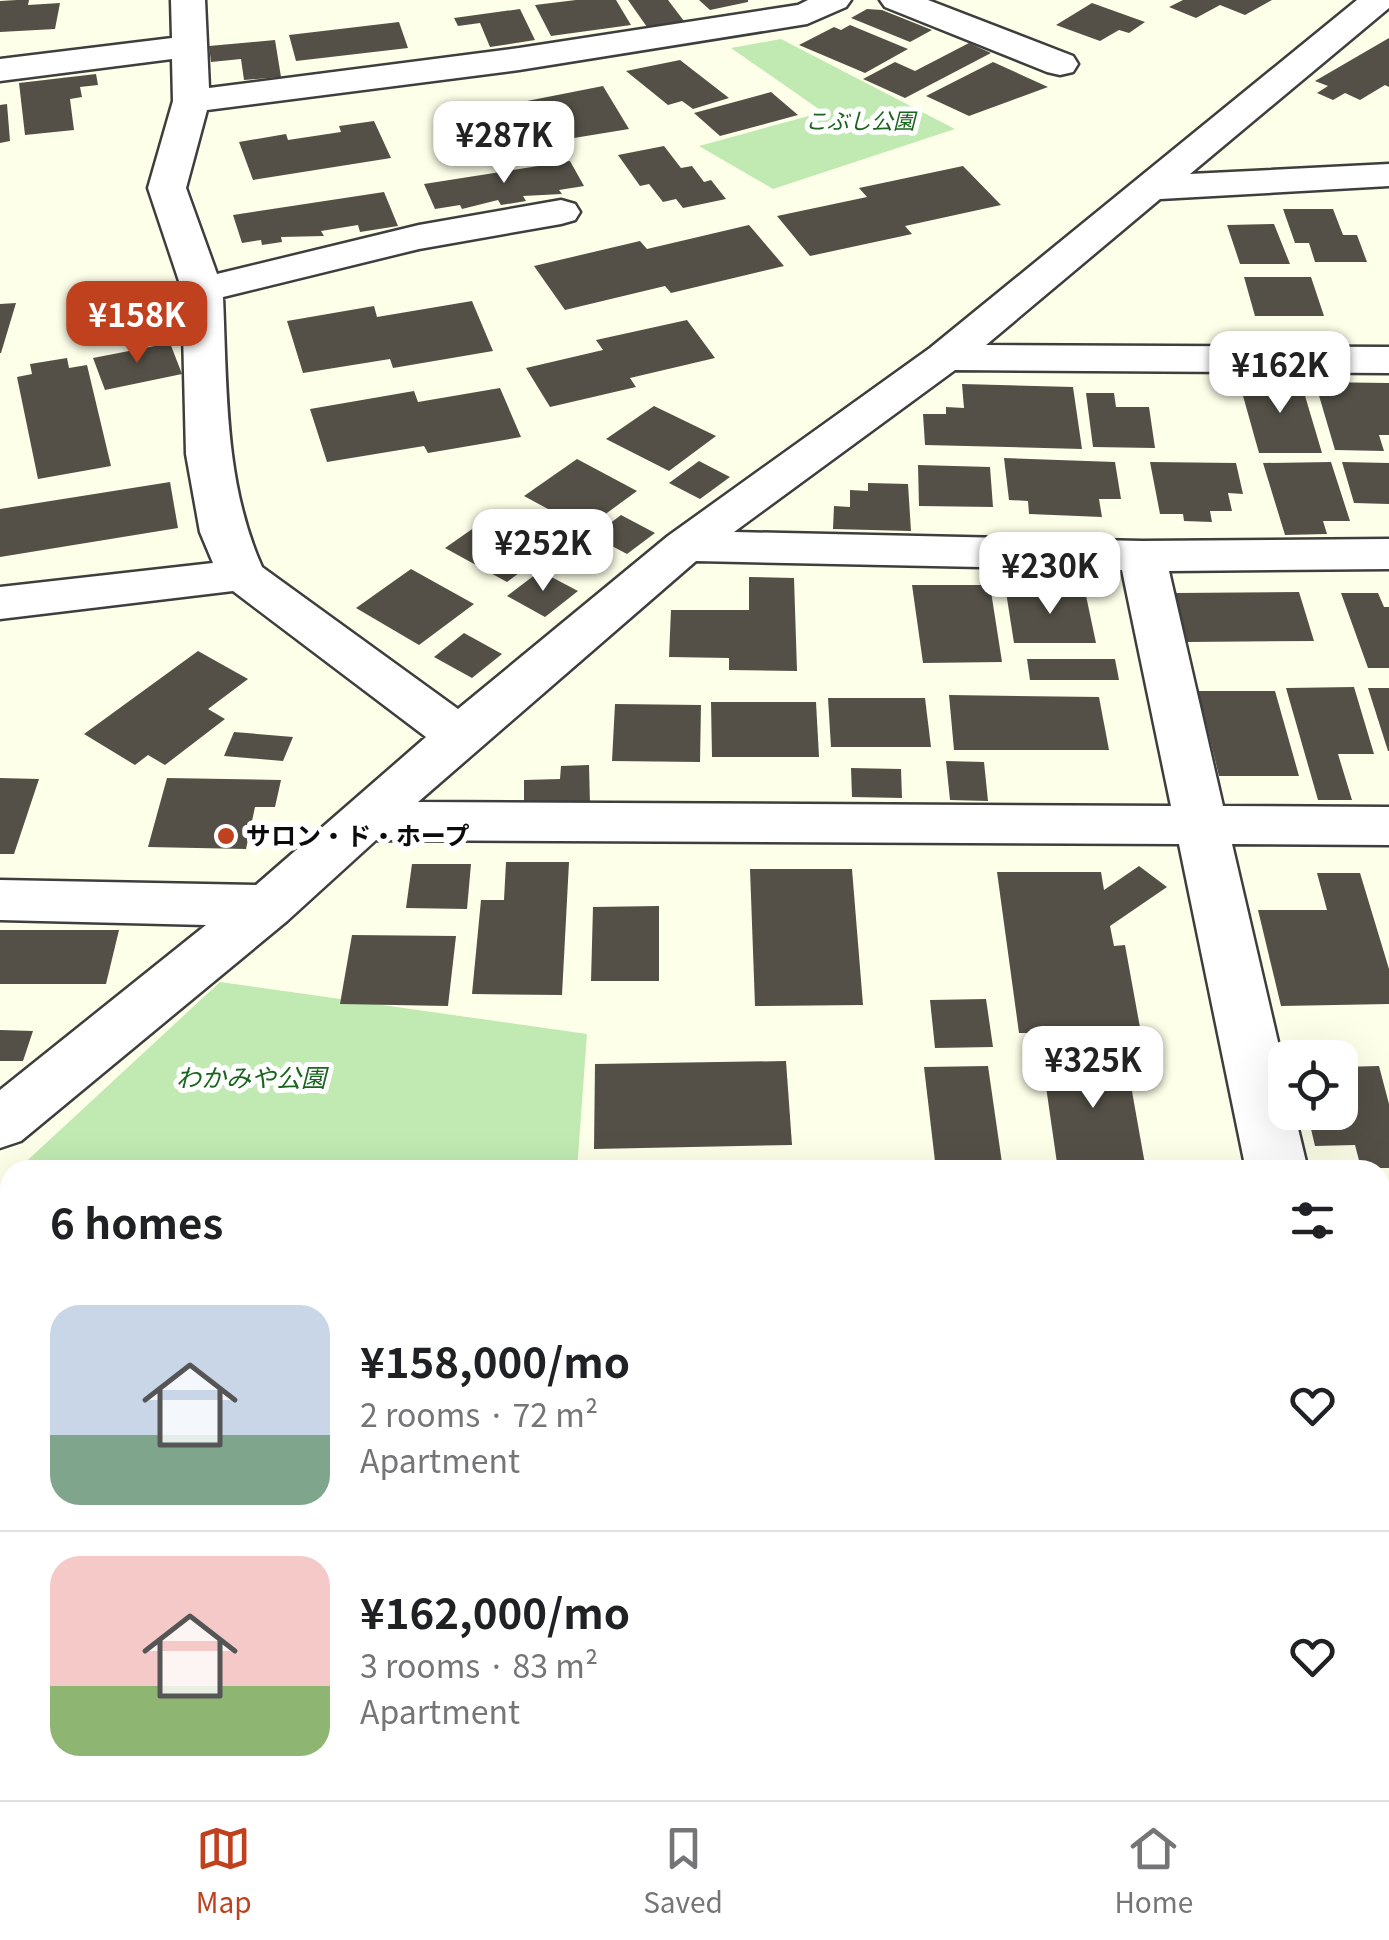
<!DOCTYPE html>
<meta charset="utf-8">
<style>
body{margin:0;font-family:Georgia,"Noto Sans JP",serif;background:#f6f6f6;color:#202124;height:100vh;display:flex;flex-direction:column;font-size:38px;white-space:nowrap}
*{box-sizing:border-box;margin:0}
p{font-size:32px;color:#757577}
.icon{flex:none;width:55px;height:55px;fill:none;stroke:currentColor;stroke-width:2;stroke-linecap:round;stroke-linejoin:round}
.map{position:relative;flex:1;overflow:hidden}
.panel{position:absolute;left:0px;top:1160px;width:1390px;height:640px;display:flex;flex-direction:column;background:#fff;border-radius:30px 30px 0 0;box-shadow:0 10px 40px #0002}
.panel>*{flex:none}
.fabs{position:absolute;left:1268px;top:1040px;display:grid;gap:20px}
.fabs a{display:grid;place-items:center;width:90px;height:90px;border-radius:20px;background:#fff;box-shadow:0 10px 40px #0002;font-size:50px}
.price{position:absolute;translate:-50% -85px;padding:0 22px;border-radius:20px;background:#fff;color:#222;font-size:32px;line-height:65px;filter:drop-shadow(0 2px 5px #0008)}
.price::after{content:'';position:absolute;left:50%;top:60px;width:30px;height:22px;margin-left:-15px;background:inherit;clip-path:polygon(0 0,100% 0,50% 100%)}
.price.active{background:#c0411e;color:#fff}
ul{padding:0;list-style:none}
li{display:flex;align-items:center;gap:30px;height:250px;padding:0 50px}
li+li{border-top:2px solid #e0e0e0}
li span{display:grid;place-items:center;flex:none;width:280px;height:200px;border-radius:30px;color:#555}
li>.icon{margin-inline-start:auto}
span .icon{width:120px;height:120px;fill:#fffc;stroke-width:1}
li b{font-size:42px}
h2{display:flex;justify-content:space-between;align-items:center;height:120px;padding:0 50px;font-size:42px}
.menu{display:flex;justify-content:space-around;align-items:center;height:140px;border-top:2px solid #e0e0e0;background:#fff;font-size:28px;color:#757577}
.menu a{display:grid;justify-items:center;gap:5px}
.menu .active{color:#c0411e}
.map>svg:first-child{display:block}
.green{fill:#c0eab2}
.building{fill:#545047}
.lines{fill:none;stroke-linecap:round;stroke-linejoin:round}
.minor-casing{stroke:#3e3e3e;stroke-width:5}
.minor{fill:#fff;fill-rule:evenodd}
.poi-dot{fill:#c0411e;stroke:#fff;stroke-width:4}
.labels{text-anchor:middle;stroke-width:10;stroke-linejoin:round;paint-order:stroke}
.far-park-label{font-size:22px;font-style:italic;fill:#1a651e;stroke:#fff}
.poi-label{font-size:25px;font-weight:bold;fill:#0b0b0b;stroke:#fff;text-anchor:start}
.park-label{font-size:25px;font-style:italic;fill:#1a651e;stroke:#fff}
</style>
<div class="map">
<svg width="1389" height="1800" viewBox="0 0 1389 1800">
<rect width="100%" height="100%" fill="#feffe9"/>
<!-- green -->
<g class="green">
<path d="M 781,39 L 955,129 L 773,189 L 699,146 L 823,112 L 731,48 Z"/>
<path d="M 220,982 L 587,1034 L 577,1170 L 17,1170 Z"/>
</g>
<!-- building -->
<g class="building">
<path d="M 17,0 L 29,0 L 28,5 L 60,3 L 55,29 L 0,32 L 0,1 Z"/>
<path d="M 576,0 L 616,0 L 631,25 L 551,36 L 535,5 Z"/>
<path d="M 628,0 L 668,0 L 684,21 L 647,27 Z"/>
<path d="M 699,0 L 748,0 L 748,2 L 710,10 Z"/>
<path d="M 1183,0 L 1272,0 L 1245,15 L 1220,5 L 1196,18 L 1169,7 Z"/>
<path d="M 1092,3 L 1145,22 L 1129,33 L 1119,30 L 1100,41 L 1056,25 Z"/>
<path d="M 520,9 L 535,40 L 490,47 L 480,23 L 458,26 L 454,18 Z"/>
<path d="M 867,9 L 882,10 L 932,30 L 910,42 L 851,18 Z"/>
<path d="M 399,22 L 408,48 L 296,61 L 289,35 Z"/>
<path d="M 850,25 L 908,49 L 865,73 L 799,45 L 834,27 L 841,30 Z"/>
<path d="M 1389,38 L 1389,87 L 1385,85 L 1360,100 L 1345,93 L 1333,100 L 1317,93 L 1328,86 L 1315,81 Z"/>
<path d="M 275,40 L 281,77 L 244,80 L 241,59 L 211,62 L 209,46 Z"/>
<path d="M 969,43 L 991,53 L 905,98 L 863,79 L 895,62 L 915,71 Z"/>
<path d="M 680,60 L 729,98 L 693,109 L 682,101 L 668,105 L 626,71 Z"/>
<path d="M 993,62 L 1048,87 L 969,116 L 926,96 Z"/>
<path d="M 96,74 L 98,85 L 80,87 L 82,97 L 70,99 L 74,130 L 25,135 L 19,83 Z"/>
<path d="M 603,86 L 629,129 L 469,155 L 447,110 L 493,103 L 496,107 Z"/>
<path d="M 771,92 L 798,115 L 720,136 L 694,113 Z"/>
<path d="M 7,104 L 10,141 L 0,143 L 0,105 Z"/>
<path d="M 374,121 L 391,158 L 253,180 L 239,142 L 286,134 L 288,140 L 341,132 L 339,126 Z"/>
<path d="M 664,146 L 681,168 L 692,166 L 704,182 L 711,180 L 726,199 L 683,208 L 676,199 L 663,202 L 649,184 L 640,186 L 618,155 Z"/>
<path d="M 570,161 L 584,186 L 559,190 L 562,194 L 523,196 L 526,201 L 501,205 L 498,200 L 462,209 L 460,205 L 435,209 L 424,184 Z"/>
<path d="M 963,166 L 1001,205 L 905,226 L 912,234 L 810,256 L 777,216 L 867,197 L 859,188 Z"/>
<path d="M 384,192 L 398,226 L 360,232 L 358,225 L 321,231 L 324,236 L 281,237 L 282,242 L 262,245 L 261,240 L 242,243 L 233,215 Z"/>
<path d="M 1283,209 L 1333,209 L 1343,235 L 1357,235 L 1367,262 L 1315,262 L 1309,243 L 1295,243 Z"/>
<path d="M 1274,224 L 1290,264 L 1240,264 L 1227,225 Z"/>
<path d="M 749,225 L 784,266 L 671,293 L 665,286 L 565,310 L 534,266 L 640,241 L 647,249 Z"/>
<path d="M 1244,277 L 1311,277 L 1324,316 L 1255,316 Z"/>
<path d="M 472,301 L 493,351 L 393,368 L 390,359 L 303,373 L 287,321 L 374,306 L 377,317 Z"/>
<path d="M 16,303 L 1,353 L 0,353 L 0,304 Z"/>
<path d="M 687,320 L 715,358 L 630,378 L 636,387 L 550,407 L 526,368 L 603,350 L 596,340 Z"/>
<path d="M 170,343 L 182,374 L 105,390 L 93,358 Z"/>
<path d="M 67,358 L 69,368 L 87,365 L 111,466 L 38,479 L 17,377 L 32,374 L 30,364 Z"/>
<path d="M 1238,378 L 1300,379 L 1322,453 L 1259,453 Z"/>
<path d="M 1315,382 L 1389,383 L 1389,435 L 1379,435 L 1384,451 L 1335,450 Z"/>
<path d="M 962,384 L 1073,387 L 1082,449 L 925,445 L 923,414 L 946,414 L 946,407 L 964,408 Z"/>
<path d="M 500,388 L 521,437 L 428,453 L 424,446 L 327,462 L 310,409 L 414,391 L 418,402 Z"/>
<path d="M 1086,393 L 1114,393 L 1116,407 L 1149,407 L 1155,448 L 1093,447 Z"/>
<path d="M 654,406 L 716,436 L 669,471 L 606,439 Z"/>
<path d="M 1004,458 L 1115,462 L 1121,499 L 1099,499 L 1102,517 L 1029,514 L 1028,501 L 1009,500 Z"/>
<path d="M 577,459 L 637,491 L 585,529 L 524,496 Z"/>
<path d="M 699,461 L 730,477 L 700,499 L 669,483 Z"/>
<path d="M 1150,462 L 1236,463 L 1243,494 L 1228,493 L 1232,511 L 1210,511 L 1212,522 L 1184,521 L 1183,514 L 1160,514 Z"/>
<path d="M 1331,462 L 1350,521 L 1323,521 L 1327,534 L 1285,535 L 1263,463 Z"/>
<path d="M 1342,462 L 1389,463 L 1389,504 L 1354,503 Z"/>
<path d="M 918,465 L 990,467 L 993,507 L 919,506 Z"/>
<path d="M 170,482 L 178,528 L 0,557 L 0,509 Z"/>
<path d="M 868,483 L 908,484 L 911,531 L 833,529 L 834,506 L 850,507 L 850,490 L 868,491 Z"/>
<path d="M 498,511 L 559,543 L 507,582 L 445,548 Z"/>
<path d="M 621,515 L 655,533 L 627,554 L 593,536 Z"/>
<path d="M 411,569 L 474,604 L 419,645 L 356,608 Z"/>
<path d="M 540,571 L 578,591 L 545,617 L 507,596 Z"/>
<path d="M 749,577 L 794,578 L 797,671 L 729,670 L 729,658 L 669,657 L 671,610 L 749,610 Z"/>
<path d="M 912,585 L 990,585 L 1002,662 L 923,663 Z"/>
<path d="M 1085,591 L 1096,643 L 1014,643 L 1006,592 Z"/>
<path d="M 1299,592 L 1314,641 L 1187,642 L 1175,593 Z"/>
<path d="M 1341,593 L 1378,593 L 1384,607 L 1389,607 L 1389,668 L 1368,668 Z"/>
<path d="M 464,633 L 502,654 L 472,678 L 434,657 Z"/>
<path d="M 198,651 L 248,679 L 208,709 L 225,719 L 165,765 L 148,755 L 135,765 L 84,734 Z"/>
<path d="M 1027,659 L 1115,659 L 1119,680 L 1030,680 Z"/>
<path d="M 1354,687 L 1374,754 L 1338,754 L 1352,800 L 1318,800 L 1286,688 Z"/>
<path d="M 1368,688 L 1389,688 L 1389,751 L 1388,751 Z"/>
<path d="M 1198,691 L 1275,691 L 1299,776 L 1219,776 Z"/>
<path d="M 949,695 L 1099,697 L 1109,750 L 954,750 Z"/>
<path d="M 828,698 L 925,698 L 931,747 L 831,747 Z"/>
<path d="M 711,702 L 816,702 L 819,757 L 712,757 Z"/>
<path d="M 615,704 L 701,705 L 700,762 L 612,761 Z"/>
<path d="M 234,732 L 293,737 L 283,761 L 224,756 Z"/>
<path d="M 946,761 L 984,762 L 988,801 L 950,800 Z"/>
<path d="M 589,765 L 590,804 L 524,805 L 524,780 L 560,779 L 561,766 Z"/>
<path d="M 851,768 L 901,769 L 902,798 L 852,797 Z"/>
<path d="M 0,778 L 39,779 L 14,854 L 0,854 Z"/>
<path d="M 167,778 L 281,780 L 275,807 L 255,807 L 246,849 L 148,847 Z"/>
<path d="M 506,862 L 569,862 L 562,995 L 472,994 L 481,900 L 504,900 Z"/>
<path d="M 412,864 L 471,864 L 467,909 L 406,908 Z"/>
<path d="M 1139,866 L 1167,887 L 1110,926 L 1114,946 L 1125,945 L 1141,1033 L 1019,1033 L 997,872 L 1101,872 L 1104,890 Z"/>
<path d="M 750,869 L 852,869 L 863,1005 L 755,1006 Z"/>
<path d="M 1317,873 L 1360,873 L 1389,969 L 1389,1004 L 1281,1006 L 1258,910 L 1327,910 Z"/>
<path d="M 659,906 L 659,981 L 591,981 L 593,907 Z"/>
<path d="M 0,930 L 119,930 L 106,984 L 0,984 Z"/>
<path d="M 352,935 L 456,936 L 448,1006 L 340,1004 Z"/>
<path d="M 986,999 L 993,1047 L 935,1048 L 930,1000 Z"/>
<path d="M 0,1030 L 33,1031 L 23,1061 L 0,1061 Z"/>
<path d="M 1041,1052 L 1125,1052 L 1146,1170 L 1058,1170 Z"/>
<path d="M 786,1061 L 792,1145 L 594,1149 L 595,1064 Z"/>
<path d="M 988,1066 L 1003,1170 L 936,1170 L 924,1067 Z"/>
<path d="M 1379,1066 L 1389,1104 L 1389,1168 L 1361,1168 L 1355,1145 L 1315,1146 L 1307,1112 L 1340,1112 L 1340,1067 Z"/>
<path d="M 1380,1267 L 1389,1267 L 1389,1322 L 1380,1290 Z"/>
<path d="M 10,1333 L 10,1422 L 0,1417 L 0,1345 Z"/>
<rect x="1380" y="1355" width="9" height="90"/>
<path d="M 0,1447 L 10,1451 L 10,1495 L 0,1511 Z"/>
<path d="M 10,1529 L 10,1612 L 0,1607 L 0,1545 Z"/>
<path d="M 1380,1540 L 1389,1541 L 1389,1629 L 1380,1628 Z"/>
<path d="M 289,1790 L 363,1790 L 359,1800 L 300,1800 L 287,1795 Z"/>
<path d="M 395,1790 L 499,1790 L 496,1800 L 392,1800 Z"/>
<path d="M 513,1790 L 619,1790 L 616,1800 L 510,1800 Z"/>
<path d="M 637,1790 L 747,1790 L 745,1800 L 635,1800 Z"/>
<path d="M 765,1790 L 880,1790 L 879,1800 L 764,1800 Z"/>
<path d="M 903,1790 L 1000,1790 L 1000,1800 L 902,1800 Z"/>
<path d="M 1025,1790 L 1079,1790 L 1134,1800 L 1025,1800 Z"/>
</g>
<g class="lines">
<!-- minor casing -->
<g class="minor-casing">
<g id="minor">
<path d="M 171,0 L 205,0 L 209,88 L 519,48 L 798,5 L 808,0 L 851,0 L 846,7 L 807,24 L 519,70 L 207,110 L 186,188 L 217,274 L 419,225 L 561,200 L 575,204 L 580,212 L 575,220 L 561,224 L 419,249 L 223,297 C 227,388 224,482 262,567 L 458,709 L 668,536 L 930,348 L 1357,0 L 1389,0 L 1389,8 L 1190,174 L 1389,164 L 1389,186 L 1160,199 L 986,345 L 1389,347 L 1389,373 L 955,370 L 734,532 L 1142,541 L 1389,539 L 1389,569 L 1169,571 L 1223,806 L 1389,807 L 1389,845 L 1232,844 L 1285,1072 L 1285,1112 L 1294,1112 L 1308,1170 L 1246,1170 L 1179,844 L 376,840 L 287,921 L 21,1141 L 0,1148 L 0,1090 L 206,925 L 0,920 L 0,880 L 256,885 L 426,737 L 233,591 L 0,619 L 0,587 L 213,563 L 200,532 L 186,454 L 182,290 L 148,188 L 173,101 L 172,59 L 0,81 L 0,59 L 172,38 ZM 696,561 L 1122,570 L 1171,806 L 418,802 Z"/>
<path d="M 880,0 L 928,0 L 1073,56 L 1078,64 L 1073,72 L 1060,75 L 1047,72 L 885,7 Z"/>
<path d="M 1389,1200 L 1389,1252 L 1380,1253 L 1380,1201 Z"/>
<rect x="0" y="1246" width="10" height="54"/>
<path d="M 0,1663 L 10,1667 L 10,1741 L 0,1737 Z"/>
<path d="M 1380,1716 L 1389,1717 L 1389,1791 L 1379,1790 Z"/>
<path d="M 155,1790 L 248,1790 L 252,1800 L 159,1800 Z"/>
</g>
</g>
<!-- minor -->
<use href="#minor" class="minor"/>
</g>
<!-- markers -->
<circle class="poi-dot" cx="226" cy="836" r="10"/>
<g class="labels">
<!-- far-park labels -->
<g class="far-park-label">
<text x="860" y="129">こぶし公園</text>
</g>
<!-- poi labels -->
<g class="poi-label">
<text x="246" y="845">サロン・ド・ホープ</text>
</g>
<!-- park labels -->
<g class="park-label">
<text x="251" y="1087">わかみや公園</text>
</g>
</g>
</svg>
<div class="fabs">
<a><svg class="icon" aria-label="locate" viewBox="0 0 24 24"><circle cx="12" cy="12" r="6"/><path d="M12 2v4M12 18v4M2 12h4M18 12h4"/></svg></a>
</div>
<b class="price" style="left:504px;top:186px">¥287K</b>
<b class="price active" style="left:137px;top:366px">¥158K</b>
<b class="price" style="left:1280px;top:416px">¥162K</b>
<b class="price" style="left:543px;top:594px">¥252K</b>
<b class="price" style="left:1050px;top:617px">¥230K</b>
<b class="price" style="left:1093px;top:1111px">¥325K</b>
<section class="panel">
<h2>6 homes<svg class="icon" aria-label="filters" viewBox="0 0 24 24"><path d="M4 7h16M4 17h16"/><circle cx="9" cy="7" r="2"/><circle cx="15" cy="17" r="2"/></svg></h2>
<ul>
<li><span style="background:linear-gradient(#c9d6e8 65%,#7fa58c 0)"><svg class="icon" aria-label="home" viewBox="0 0 24 24"><path d="M3 11l9-7 9 7M6 9v11h12V9"/></svg></span><div><b>¥158,000/mo</b><p>2 rooms · 72 m²</p><p>Apartment</p></div><svg class="icon" aria-label="heart" viewBox="0 0 24 24"><path d="M12 20l-8-8c-3-5 5-10 8-4 3-6 11-1 8 4z"/></svg></li>
<li><span style="background:linear-gradient(#f6c9c9 65%,#8fb573 0)"><svg class="icon" aria-label="home" viewBox="0 0 24 24"><path d="M3 11l9-7 9 7M6 9v11h12V9"/></svg></span><div><b>¥162,000/mo</b><p>3 rooms · 83 m²</p><p>Apartment</p></div><svg class="icon" aria-label="heart" viewBox="0 0 24 24"><path d="M12 20l-8-8c-3-5 5-10 8-4 3-6 11-1 8 4z"/></svg></li>
</ul>
</section>
</div>
<nav class="menu">
<a class="active"><svg class="icon" aria-label="map" viewBox="0 0 24 24"><path d="M3 6l6-2 6 2 6-2v14l-6 2-6-2-6 2zM9 4v14M15 6v14"/></svg>Map</a>
<a><svg class="icon" aria-label="saved" viewBox="0 0 24 24"><path d="M7 4h10v16l-5-4-5 4z"/></svg>Saved</a>
<a><svg class="icon" aria-label="home" viewBox="0 0 24 24"><path d="M3 11l9-7 9 7M6 9v11h12V9"/></svg>Home</a>
</nav>
